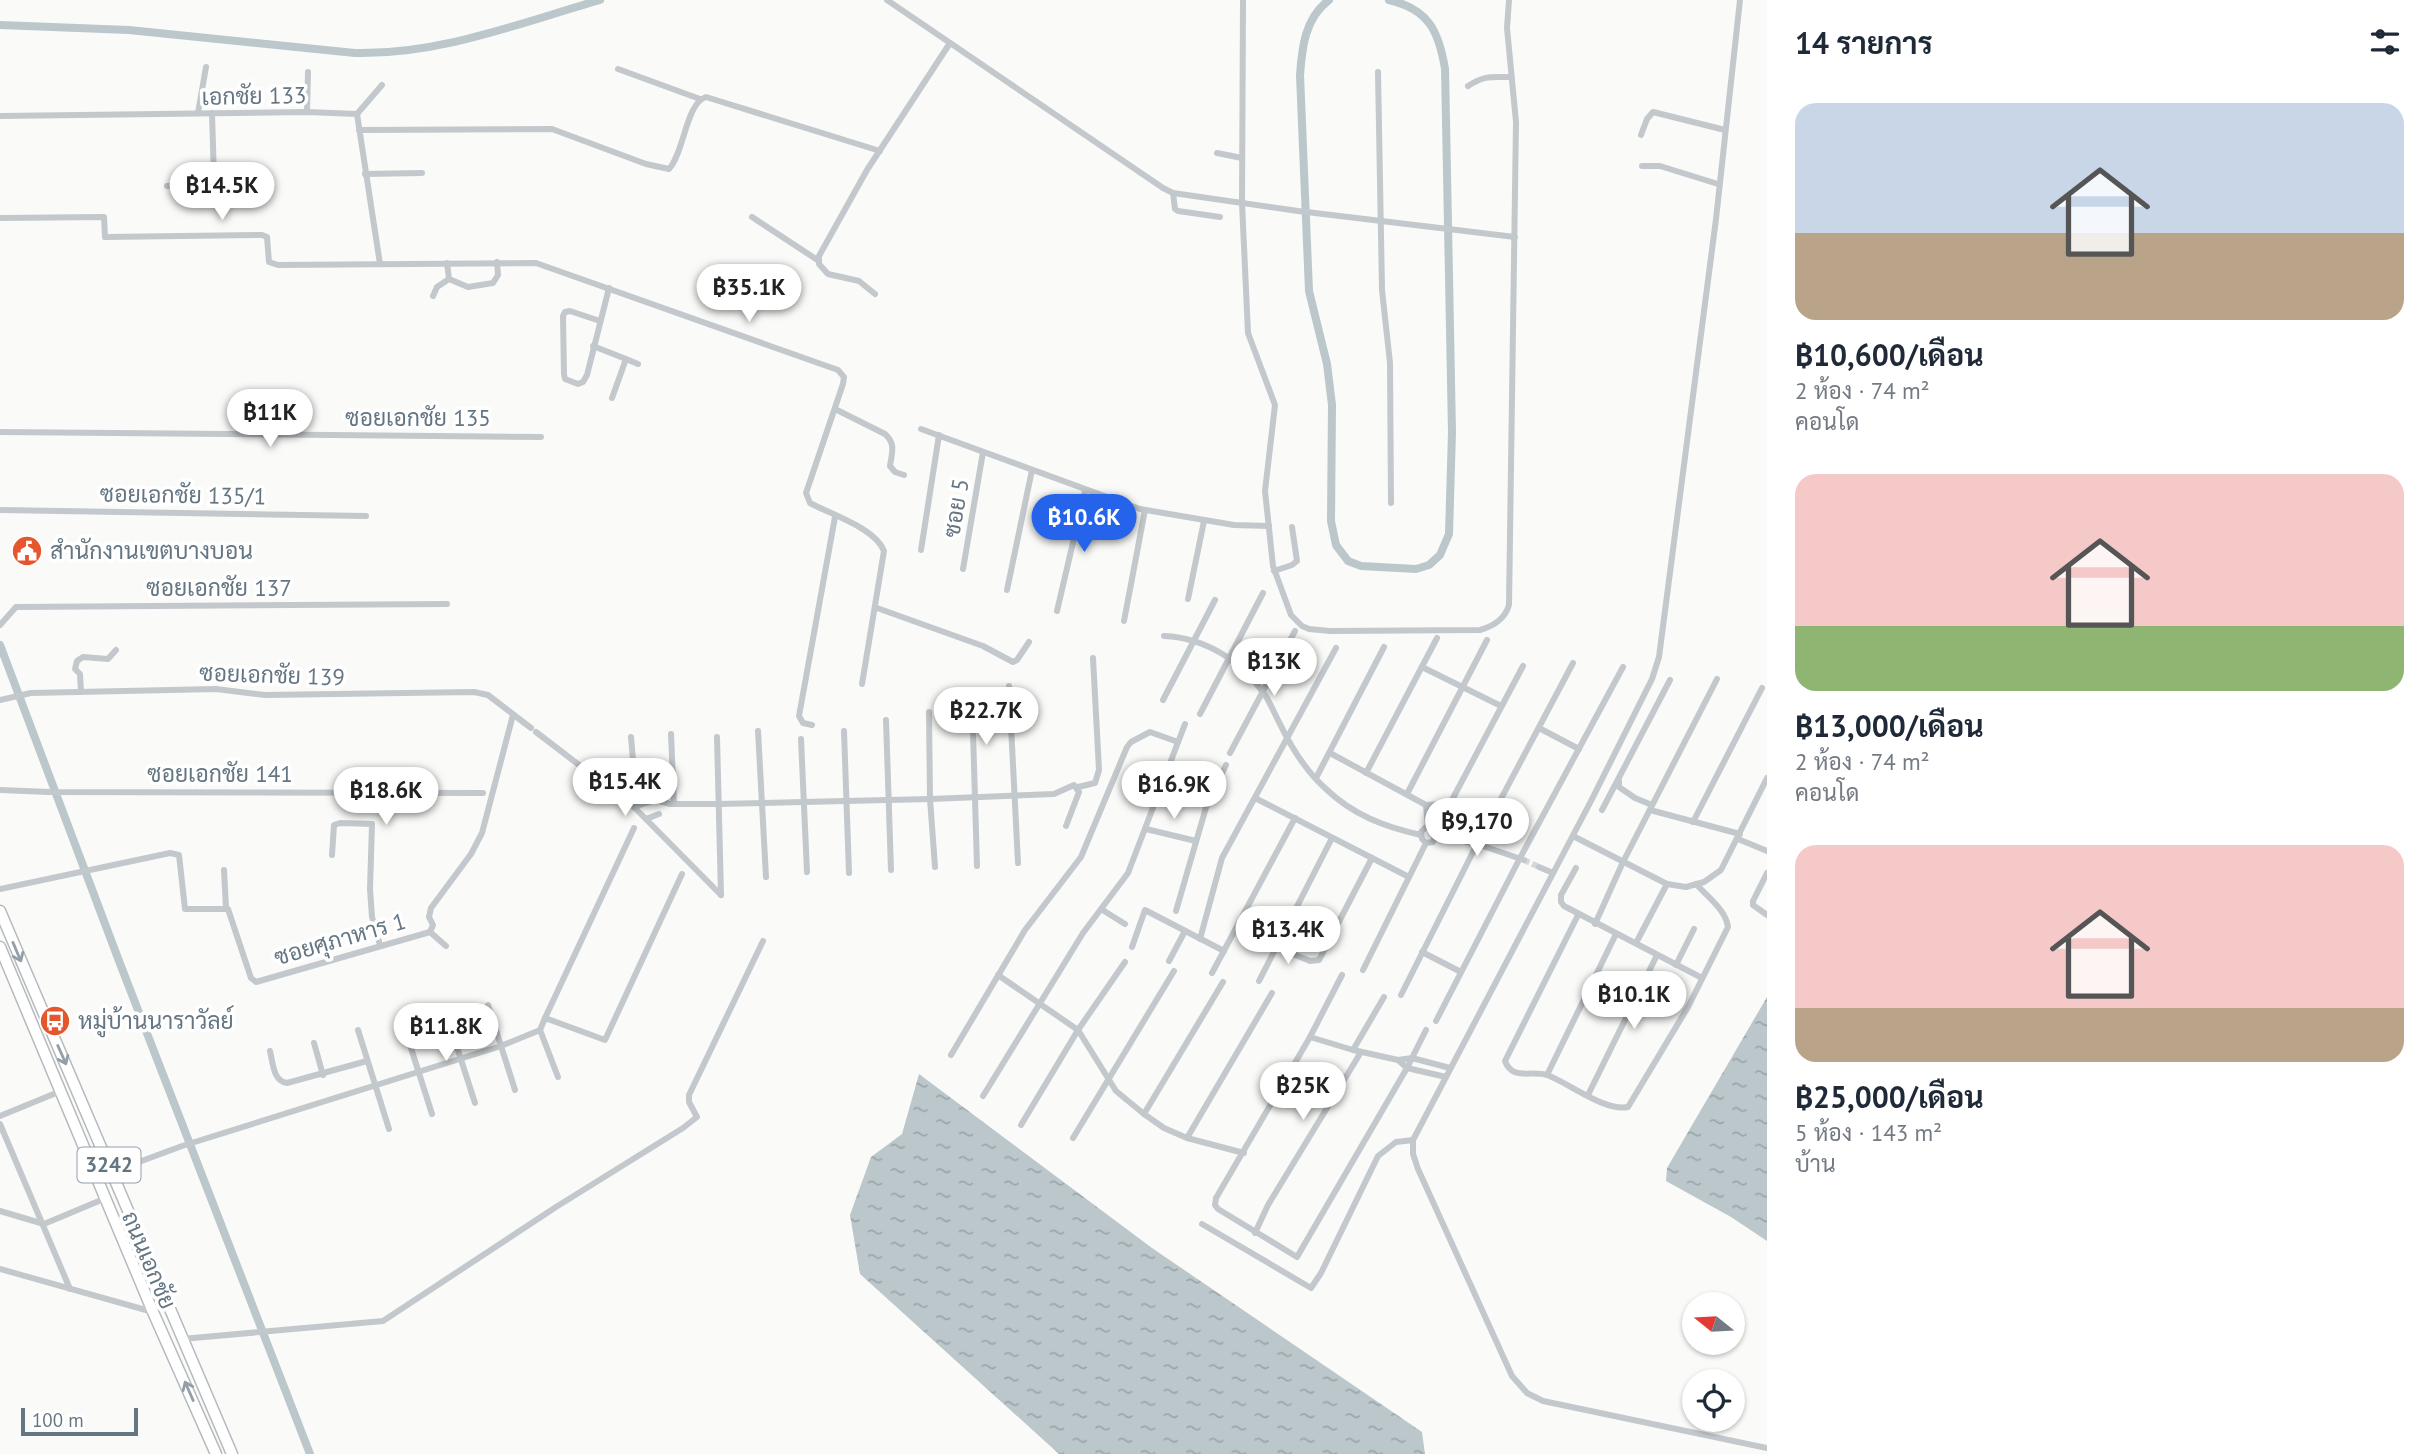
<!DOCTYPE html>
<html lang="th">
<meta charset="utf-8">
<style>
body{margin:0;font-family:"PT Sans",Sarabun,sans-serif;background:#f6f6f7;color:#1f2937;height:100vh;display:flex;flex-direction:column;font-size:26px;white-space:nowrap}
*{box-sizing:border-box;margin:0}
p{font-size:23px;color:#747a83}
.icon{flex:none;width:38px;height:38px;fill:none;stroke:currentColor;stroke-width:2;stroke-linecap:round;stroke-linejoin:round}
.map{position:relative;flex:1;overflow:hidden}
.sheet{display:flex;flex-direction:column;background:#fff;width:665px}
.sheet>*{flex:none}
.needle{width:46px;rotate:288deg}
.fabs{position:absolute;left:1682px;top:1292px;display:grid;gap:14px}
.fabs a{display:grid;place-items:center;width:63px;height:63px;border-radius:50%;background:#fff;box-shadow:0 2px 5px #0004;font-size:35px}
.scale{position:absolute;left:21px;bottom:18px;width:117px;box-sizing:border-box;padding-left:7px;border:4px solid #657683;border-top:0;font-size:19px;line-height:24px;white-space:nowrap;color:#657683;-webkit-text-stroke:5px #fff;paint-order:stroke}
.price{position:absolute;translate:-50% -60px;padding:0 16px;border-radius:24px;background:#fff;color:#222;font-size:23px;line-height:46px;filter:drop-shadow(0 2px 4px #0008)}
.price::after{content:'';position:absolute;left:50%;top:42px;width:21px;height:16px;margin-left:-10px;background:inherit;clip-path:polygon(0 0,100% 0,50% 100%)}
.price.selected{background:#2563eb;color:#fff}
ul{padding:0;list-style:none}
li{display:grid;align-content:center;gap:14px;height:371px;padding:0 28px}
li span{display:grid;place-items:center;height:217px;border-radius:21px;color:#555}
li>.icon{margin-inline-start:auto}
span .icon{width:126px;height:126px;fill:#fffc;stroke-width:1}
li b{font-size:30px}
h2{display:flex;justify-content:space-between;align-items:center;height:84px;padding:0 28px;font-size:30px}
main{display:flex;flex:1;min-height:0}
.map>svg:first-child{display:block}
.water{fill:url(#water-ripples)}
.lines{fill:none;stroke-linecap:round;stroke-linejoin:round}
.canal{stroke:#bbc7cb;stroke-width:8}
.minor-tunnel{stroke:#d5d9db;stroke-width:6;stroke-dasharray:6 3;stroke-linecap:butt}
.primary-casing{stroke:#b5babe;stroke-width:13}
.minor{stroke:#c3c8cc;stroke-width:6}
.primary{stroke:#fff;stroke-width:10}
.oneway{stroke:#939fa8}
.labels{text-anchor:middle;stroke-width:7;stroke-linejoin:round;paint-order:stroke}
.shield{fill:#fff;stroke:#939fa8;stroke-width:2}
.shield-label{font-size:21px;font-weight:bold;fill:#657683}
.street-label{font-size:23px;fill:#657683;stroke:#fff}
.poi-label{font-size:23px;fill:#657683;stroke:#fff;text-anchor:start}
</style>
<main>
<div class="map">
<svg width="1767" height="1454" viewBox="0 0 1767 1454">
<defs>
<pattern id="water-ripples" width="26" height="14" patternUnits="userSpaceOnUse" patternTransform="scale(1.75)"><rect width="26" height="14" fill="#bbc7cb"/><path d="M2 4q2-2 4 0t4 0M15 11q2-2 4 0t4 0" fill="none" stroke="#9ca6aa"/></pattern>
</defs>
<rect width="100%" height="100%" fill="#fafaf8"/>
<!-- water -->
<g class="water">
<path d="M 1767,997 L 1767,1241 L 1731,1217 L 1666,1181 L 1667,1168 Z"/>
<path d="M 919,1074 L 1152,1248 L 1422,1432 L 1425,1454 L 1059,1454 L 860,1274 L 850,1215 L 871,1157 L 902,1134 Z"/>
</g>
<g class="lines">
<!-- canal -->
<g class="canal">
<path d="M 1329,0 C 1305,18 1302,47 1300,75 L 1309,291 L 1327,364 L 1332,405 L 1331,521 L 1336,545 L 1348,561 L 1361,566 L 1416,569 L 1429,565 L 1440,555 L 1449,534 L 1452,432 L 1445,69 C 1439,32 1429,9 1389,0"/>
<path d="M 0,25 L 129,30 L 355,53 C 439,55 520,23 600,0"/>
<path d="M 0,645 L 119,961 L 310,1454"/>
</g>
<!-- minor-tunnel -->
<path class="minor-tunnel" d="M 1524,860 L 1539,867"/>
<!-- primary casing -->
<g class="primary-casing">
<g id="primary">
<path d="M 0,911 L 232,1454"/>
<path d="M 0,947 L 153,1312 L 216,1454"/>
</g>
</g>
<!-- minor -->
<g class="minor">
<path d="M 887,0 L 1163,188 L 1173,193 L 1298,211 L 1515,237"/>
<path d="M 1243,0 L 1242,203 L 1248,333 L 1275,405 L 1265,491 L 1273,566 L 1291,615 L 1302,626 L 1309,629 L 1330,631 L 1480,630 C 1494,626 1505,619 1509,605 L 1516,122 L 1507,28 L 1509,0"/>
<path d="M 1740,0 L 1716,219 L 1659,657 L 1652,679 L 1591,801 L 1413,1140 L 1413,1154 L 1418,1169 L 1512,1376 L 1527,1393 L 1543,1401 L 1767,1448"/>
<path d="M 618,69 L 700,99"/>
<path d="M 1378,72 L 1382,290 L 1390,363 L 1391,503"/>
<path d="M 1468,86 C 1485,75 1491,77 1511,77"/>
<path d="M 307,112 L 308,72"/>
<path d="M 198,113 L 206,67"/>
<path d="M 357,114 L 380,264"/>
<path d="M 357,114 L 382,85"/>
<path d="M 0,116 L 307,112 L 357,114"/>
<path d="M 359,130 L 552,129 L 646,164 L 669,169 C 684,153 686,103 706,97 L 880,151"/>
<path d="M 1641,135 L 1647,119 L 1653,112 L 1725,130"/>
<path d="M 1217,153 L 1242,158"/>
<path d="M 1642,166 L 1660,166 L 1718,184"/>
<path d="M 365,174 L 422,173"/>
<path d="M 167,186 L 208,182 L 214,178 L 212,113"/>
<path d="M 1173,193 L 1175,209 L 1178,211 L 1220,217"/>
<path d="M 752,217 L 819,261"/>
<path d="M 0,218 L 104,217 L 105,237 L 262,235 L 267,237 L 269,262 L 278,265 L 536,263 L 838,370 L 844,377 L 843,384 L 806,493 L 810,503 C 832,515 875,528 884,551 L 862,684"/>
<path d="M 447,263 L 449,279 L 468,287 L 493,283 L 498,275 L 497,262"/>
<path d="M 875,294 L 859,281 L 828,274 L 819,264 L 819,256 L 867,170 L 950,43"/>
<path d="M 433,296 L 437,287 L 449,279"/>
<path d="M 600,321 L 570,311 L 565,312 L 563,316 L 564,374 L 565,379 L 578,384 L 583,382 L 587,375 L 609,288"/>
<path d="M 593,346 L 626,359 L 612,398"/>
<path d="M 626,359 L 638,364"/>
<path d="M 835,409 L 885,434 C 896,444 892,452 890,466 L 895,472 L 904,475"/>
<path d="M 921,429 L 1140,509 L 1234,525 L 1269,526"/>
<path d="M 0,432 L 541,437"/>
<path d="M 0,510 L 366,516"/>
<path d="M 921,550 L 939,435"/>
<path d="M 963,569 L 983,452"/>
<path d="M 1274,571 L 1292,565 L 1297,561 L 1292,527"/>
<path d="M 1007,590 L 1032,470"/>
<path d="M 1188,599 L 1204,521"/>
<path d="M 877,608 L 983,646 L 1013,662 L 1017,660 L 1029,642"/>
<path d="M 1057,611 L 1085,491"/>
<path d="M 1124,621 L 1145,510"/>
<path d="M 0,625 L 16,607 L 447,604"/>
<path d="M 1164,636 C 1206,638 1242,661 1265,695 C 1271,704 1275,715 1280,724 C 1291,747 1307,772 1326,789 C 1353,815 1385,827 1421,835"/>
<path d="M 1422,667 L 1501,706"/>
<path d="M 1009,686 L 1018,863"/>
<path d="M 81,692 L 80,674 L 75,669 L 77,661 L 83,657 L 108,659 L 116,650"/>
<path d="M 972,698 L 977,866"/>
<path d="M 0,700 L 31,693 L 216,689 L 265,695 L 474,692 L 488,695 L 531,728"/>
<path d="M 1163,700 L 1215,600"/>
<path d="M 929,712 L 930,799 L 935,867"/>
<path d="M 1200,714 L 1263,593"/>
<path d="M 886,720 L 891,870"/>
<path d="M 812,725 L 803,723 L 799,716 L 835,517"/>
<path d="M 1539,728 L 1579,749"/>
<path d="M 758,731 L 766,877"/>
<path d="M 844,731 L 849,873"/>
<path d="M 536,732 L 634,807 L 721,895"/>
<path d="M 671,734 L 674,804"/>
<path d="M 631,737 L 634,772 L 673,772"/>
<path d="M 717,737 L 721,895"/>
<path d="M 801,739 L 807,872"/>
<path d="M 1230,753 L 1295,631"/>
<path d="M 1330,753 L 1426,805 L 1428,827"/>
<path d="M 634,772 L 634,792"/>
<path d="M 1366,773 L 1437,638"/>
<path d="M 1316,778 L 1384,647"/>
<path d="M 1619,781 L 1619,787 L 1635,798 L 1652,805"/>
<path d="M 1078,787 L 1095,783 L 1099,770 L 1093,658"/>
<path d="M 0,790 L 49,792 L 483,793"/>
<path d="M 1407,794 L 1487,640"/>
<path d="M 1255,798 L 1409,877"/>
<path d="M 656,800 L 670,804 L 718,804 L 930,799 L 1054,794 L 1074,785 L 1079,792 L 1066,826"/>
<path d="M 1426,805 L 1445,804 L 1452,800 L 1523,666"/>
<path d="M 634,807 L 649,802"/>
<path d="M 1602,810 L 1670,680"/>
<path d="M 1650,810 L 1740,834"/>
<path d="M 646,819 L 659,814"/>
<path d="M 1693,822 L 1762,688"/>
<path d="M 634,828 L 545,1018 L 605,1040 L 682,874"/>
<path d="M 1146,829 L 1196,841"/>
<path d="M 1437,835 L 1477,844 L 1524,860"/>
<path d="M 1573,836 L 1667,884 L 1686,887 L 1704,882 L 1721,870 L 1767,778"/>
<path d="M 1738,839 L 1767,851"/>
<path d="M 332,855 L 334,825 L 340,823 L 372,824 L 370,889 L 372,917 L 380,945"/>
<path d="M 1539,867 L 1553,873"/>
<path d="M 1576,868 L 1561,895 L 1561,902 L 1564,906 L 1702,978"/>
<path d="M 224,870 L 226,908"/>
<path d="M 1767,873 L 1753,901 L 1753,905 L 1767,915"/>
<path d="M 0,889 L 170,853 L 179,855 L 185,909 L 228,909 L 251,978 L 256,982 L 430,932"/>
<path d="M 1101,909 L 1125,924"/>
<path d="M 1176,911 L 1207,804 L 1226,765"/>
<path d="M 1578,915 L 1505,1061 C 1512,1081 1532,1070 1547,1075 C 1569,1083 1605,1112 1628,1107 L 1688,1007 L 1728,927 C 1726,910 1707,896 1696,884"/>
<path d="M 1595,924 L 1623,862 L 1717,679"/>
<path d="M 430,932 L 433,925 L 429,917 L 431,908 L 471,854 L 482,833 L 513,715"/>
<path d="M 430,932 L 446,946"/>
<path d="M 1200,939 L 1222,858 L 1336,648"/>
<path d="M 1636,943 L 1667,884"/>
<path d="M 1132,947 L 1145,910 L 1224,951"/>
<path d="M 1276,947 L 1310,961 L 1319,960 L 1372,858"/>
<path d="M 1422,952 L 1461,972"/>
<path d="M 1169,961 L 1185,931"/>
<path d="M 1676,965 L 1694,929"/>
<path d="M 1363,970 L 1426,843 L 1433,842 L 1436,832 L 1430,827 L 1426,827 L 1421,832 L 1422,839 L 1426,843"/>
<path d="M 1212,973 L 1295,818"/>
<path d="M 998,975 L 1078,1030 L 1116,1091 L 1144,1114 L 1164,1128 L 1187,1138 L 1244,1153"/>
<path d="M 1342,975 L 1310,1037 L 1216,1198 L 1215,1205 L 1218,1209 L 1297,1257 L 1407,1068 L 1426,1030"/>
<path d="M 1259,981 L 1332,838"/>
<path d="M 1401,995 L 1477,844 L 1573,663"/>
<path d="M 488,1005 L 515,1090"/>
<path d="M 446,1013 L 475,1103"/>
<path d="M 1436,1021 L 1520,858 L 1623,667"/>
<path d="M 403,1023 L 432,1114"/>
<path d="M 358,1030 L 389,1129"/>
<path d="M 540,1030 L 558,1077"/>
<path d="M 1310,1037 L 1353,1050 L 1398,1060"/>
<path d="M 314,1043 L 323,1075"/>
<path d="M 1353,1050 L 1384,997"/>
<path d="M 270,1051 C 273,1063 273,1081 287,1083 L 367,1061"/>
<path d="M 951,1055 L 1025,930 L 1081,857 L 1127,747 L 1131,742 L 1150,732 L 1178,742"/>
<path d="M 1547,1075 L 1616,934"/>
<path d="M 1446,1077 L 1407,1068 L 1398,1060 L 1412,1058 L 1450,1068"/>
<path d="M 1588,1095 L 1657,955"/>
<path d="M 983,1096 L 1083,933 L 1128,873 L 1185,724"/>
<path d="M 1144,1114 L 1223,982"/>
<path d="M 0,1116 L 61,1091"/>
<path d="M 0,1124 L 70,1289"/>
<path d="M 1021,1125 L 1078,1030 L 1125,962"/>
<path d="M 1073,1138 L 1174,971"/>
<path d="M 1187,1138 L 1272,993"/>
<path d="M 112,1172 L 182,1146 L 501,1046 L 540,1030 L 545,1018"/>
<path d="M 0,1211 L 44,1224 L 106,1198"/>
<path d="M 1202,1224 L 1311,1288 L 1321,1273 L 1378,1156 L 1396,1142 L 1413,1140"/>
<path d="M 1255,1233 L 1268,1205 L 1361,1052"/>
<path d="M 0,1269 L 153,1312"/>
<path d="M 182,1339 L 383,1321 L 556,1207 L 683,1128 L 697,1117 L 689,1102 L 689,1095 L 763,941"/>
</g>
<!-- primary -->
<use href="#primary" class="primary"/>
</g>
<!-- one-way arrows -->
<defs><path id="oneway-shaft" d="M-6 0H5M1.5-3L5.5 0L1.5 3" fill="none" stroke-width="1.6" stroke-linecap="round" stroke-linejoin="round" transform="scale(1.75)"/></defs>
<g class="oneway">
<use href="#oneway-shaft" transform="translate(17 952) rotate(67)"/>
<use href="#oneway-shaft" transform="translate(62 1055) rotate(66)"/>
<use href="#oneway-shaft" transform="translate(189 1391) rotate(-114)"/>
</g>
<!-- icons -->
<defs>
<g id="civic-disc" transform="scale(1.575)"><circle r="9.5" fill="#e4572e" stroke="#fff"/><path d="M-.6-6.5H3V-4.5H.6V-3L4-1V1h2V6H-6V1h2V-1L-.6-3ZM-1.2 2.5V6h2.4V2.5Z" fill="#fff"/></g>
<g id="bus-disc" transform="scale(1.575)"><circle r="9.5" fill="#e4572e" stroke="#fff"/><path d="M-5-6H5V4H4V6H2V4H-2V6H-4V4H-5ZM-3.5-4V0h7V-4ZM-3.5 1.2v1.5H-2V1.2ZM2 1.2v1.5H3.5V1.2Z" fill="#fff"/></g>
</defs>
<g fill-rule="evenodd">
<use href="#civic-disc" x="27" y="551"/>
<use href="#bus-disc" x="55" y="1021"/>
</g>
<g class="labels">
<!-- shield labels -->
<rect class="shield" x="77.5" y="1147.5" width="63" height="35" rx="5"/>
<g class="shield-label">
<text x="109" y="1172">3242</text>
</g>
<!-- street labels -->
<g class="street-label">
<text transform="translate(254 96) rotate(-1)" y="8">เอกชัย 133</text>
<text x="418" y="426">ซอยเอกชัย 135</text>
<text transform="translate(183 495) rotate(1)" y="8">ซอยเอกชัย 135/1</text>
<text transform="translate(956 508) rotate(-80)" y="8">ซอย 5</text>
<text x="219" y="596">ซอยเอกชัย 137</text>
<text transform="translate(272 675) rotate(2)" y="8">ซอยเอกชัย 139</text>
<text x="220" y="782">ซอยเอกชัย 141</text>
<text transform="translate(340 939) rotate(-16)" y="8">ซอยศุภาหาร 1</text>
<text transform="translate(149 1260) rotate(67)" y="8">ถนนเอกชัย</text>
</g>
<!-- poi labels -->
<g class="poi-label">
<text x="50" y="559">สำนักงานเขตบางบอน</text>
<text x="78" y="1029">หมู่บ้านนาราวัลย์</text>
</g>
</g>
</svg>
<div class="fabs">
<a><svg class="needle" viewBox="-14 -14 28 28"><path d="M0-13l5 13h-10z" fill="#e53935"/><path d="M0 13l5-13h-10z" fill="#747a83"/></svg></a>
<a><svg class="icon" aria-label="locate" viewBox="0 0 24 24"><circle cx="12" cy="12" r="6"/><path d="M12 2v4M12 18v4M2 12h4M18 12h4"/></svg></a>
</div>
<div class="scale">100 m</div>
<b class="price" style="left:222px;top:222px">฿14.5K</b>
<b class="price" style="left:749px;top:324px">฿35.1K</b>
<b class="price" style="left:270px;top:449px">฿11K</b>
<b class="price selected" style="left:1084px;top:554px">฿10.6K</b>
<b class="price" style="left:1274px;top:698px">฿13K</b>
<b class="price" style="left:986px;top:747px">฿22.7K</b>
<b class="price" style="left:625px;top:818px">฿15.4K</b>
<b class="price" style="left:1174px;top:821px">฿16.9K</b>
<b class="price" style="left:386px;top:827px">฿18.6K</b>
<b class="price" style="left:1477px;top:858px">฿9,170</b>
<b class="price" style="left:1288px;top:966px">฿13.4K</b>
<b class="price" style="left:1634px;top:1031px">฿10.1K</b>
<b class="price" style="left:446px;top:1063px">฿11.8K</b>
<b class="price" style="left:1303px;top:1122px">฿25K</b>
</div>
<section class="sheet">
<h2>14 รายการ<svg class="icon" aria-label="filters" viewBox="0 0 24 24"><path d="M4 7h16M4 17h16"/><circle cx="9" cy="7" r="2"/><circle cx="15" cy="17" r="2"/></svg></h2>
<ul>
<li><span style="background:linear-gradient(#c9d6e8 60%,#b9a48a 0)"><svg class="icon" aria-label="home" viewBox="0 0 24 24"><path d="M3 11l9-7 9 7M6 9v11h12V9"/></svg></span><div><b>฿10,600/เดือน</b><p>2 ห้อง · 74 m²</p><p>คอนโด</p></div></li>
<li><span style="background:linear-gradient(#f6c9c9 70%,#8fb573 0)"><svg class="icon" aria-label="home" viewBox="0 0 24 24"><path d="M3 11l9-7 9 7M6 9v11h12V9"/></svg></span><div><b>฿13,000/เดือน</b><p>2 ห้อง · 74 m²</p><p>คอนโด</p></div></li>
<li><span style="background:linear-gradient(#f6c9c9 75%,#b9a48a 0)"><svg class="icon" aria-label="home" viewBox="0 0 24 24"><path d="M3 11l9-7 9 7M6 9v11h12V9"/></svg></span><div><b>฿25,000/เดือน</b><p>5 ห้อง · 143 m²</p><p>บ้าน</p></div></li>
</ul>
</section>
</main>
